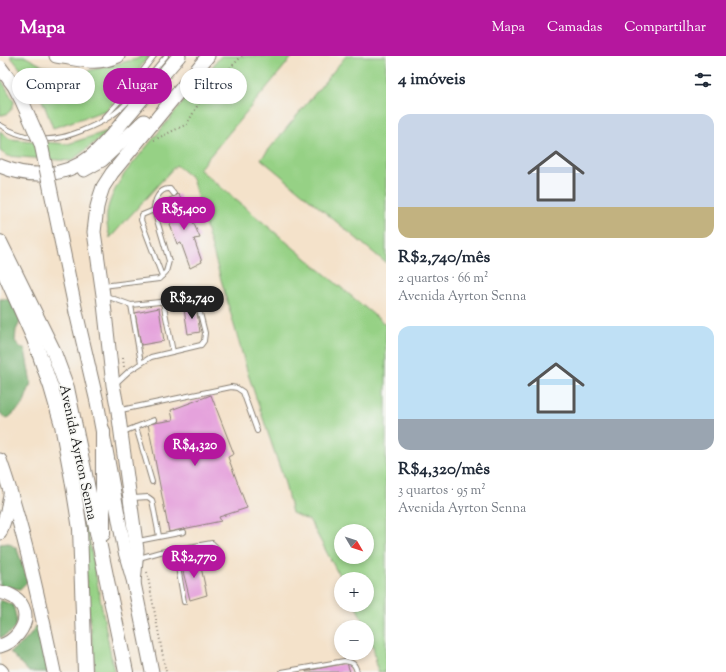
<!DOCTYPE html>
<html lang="pt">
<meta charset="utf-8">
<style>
body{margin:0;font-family:"Sorts Mill Goudy",serif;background:#f2f2f3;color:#1f2937;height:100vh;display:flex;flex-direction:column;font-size:15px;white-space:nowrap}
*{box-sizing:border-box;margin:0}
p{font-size:13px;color:#747a83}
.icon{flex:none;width:22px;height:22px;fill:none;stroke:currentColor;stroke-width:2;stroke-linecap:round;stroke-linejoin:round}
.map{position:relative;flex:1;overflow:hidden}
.sheet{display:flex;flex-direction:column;background:#fff;width:340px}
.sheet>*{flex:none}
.banner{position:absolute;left:12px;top:12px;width:314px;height:36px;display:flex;gap:8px}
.needle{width:26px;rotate:129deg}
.tools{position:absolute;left:334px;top:468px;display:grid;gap:8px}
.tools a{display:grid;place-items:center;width:40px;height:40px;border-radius:50%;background:#fff;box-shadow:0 2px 6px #0003;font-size:20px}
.price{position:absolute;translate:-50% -34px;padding:0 9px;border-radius:14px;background:#b5179e;color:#fff;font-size:13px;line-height:26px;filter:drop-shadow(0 1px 2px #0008)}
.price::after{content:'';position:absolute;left:50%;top:24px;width:12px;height:9px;margin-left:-6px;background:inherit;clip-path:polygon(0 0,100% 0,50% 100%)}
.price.selected{background:#222;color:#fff}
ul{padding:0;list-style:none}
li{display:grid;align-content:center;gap:8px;height:212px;padding:0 12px}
li span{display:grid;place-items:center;height:124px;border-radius:12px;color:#555}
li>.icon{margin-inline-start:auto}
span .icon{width:72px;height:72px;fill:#fffc;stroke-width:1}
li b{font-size:17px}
h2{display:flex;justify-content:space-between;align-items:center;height:48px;padding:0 12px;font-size:17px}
.chip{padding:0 14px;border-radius:18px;background:#fff;box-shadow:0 2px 6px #0003;font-size:14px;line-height:36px}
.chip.selected{background:#b5179e;color:#fff}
header{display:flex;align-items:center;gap:24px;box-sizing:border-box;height:56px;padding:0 20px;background:#b5179e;color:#fff}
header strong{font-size:19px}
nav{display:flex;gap:22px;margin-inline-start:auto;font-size:14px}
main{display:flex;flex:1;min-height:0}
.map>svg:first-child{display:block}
.green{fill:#96d185;stroke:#597650;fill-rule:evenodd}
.forest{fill:#78b372;stroke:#4a6847}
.building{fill:#e5a2dc}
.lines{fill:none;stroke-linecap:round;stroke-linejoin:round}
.service-casing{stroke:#887f73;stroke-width:6}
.trunk-casing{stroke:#887f73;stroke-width:15}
.motorway-casing{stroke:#887f73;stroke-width:16}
.path{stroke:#887f73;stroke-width:2;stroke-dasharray:1 3;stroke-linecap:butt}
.service{stroke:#fff;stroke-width:4}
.trunk{stroke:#fff;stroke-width:13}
.motorway{stroke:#fff;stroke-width:14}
.trunk-bridge-casing{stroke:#887f73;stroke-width:15;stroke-linecap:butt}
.trunk-bridge{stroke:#fff;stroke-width:13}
.labels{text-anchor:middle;stroke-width:3;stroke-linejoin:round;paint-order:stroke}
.street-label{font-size:14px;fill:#1c1c1c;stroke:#f6f6f2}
</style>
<header>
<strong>Mapa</strong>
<nav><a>Mapa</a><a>Camadas</a><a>Compartilhar</a></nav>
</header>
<main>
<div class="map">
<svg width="386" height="616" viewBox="0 0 386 616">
<rect width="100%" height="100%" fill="#f6f6f2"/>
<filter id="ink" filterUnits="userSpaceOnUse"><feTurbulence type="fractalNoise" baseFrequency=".025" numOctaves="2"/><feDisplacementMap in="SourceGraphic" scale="8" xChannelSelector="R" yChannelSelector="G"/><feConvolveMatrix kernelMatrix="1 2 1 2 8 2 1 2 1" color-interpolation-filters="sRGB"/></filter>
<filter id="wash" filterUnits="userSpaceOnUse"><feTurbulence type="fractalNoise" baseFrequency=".012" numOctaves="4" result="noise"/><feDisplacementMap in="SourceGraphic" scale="16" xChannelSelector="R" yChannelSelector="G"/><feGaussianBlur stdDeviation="0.9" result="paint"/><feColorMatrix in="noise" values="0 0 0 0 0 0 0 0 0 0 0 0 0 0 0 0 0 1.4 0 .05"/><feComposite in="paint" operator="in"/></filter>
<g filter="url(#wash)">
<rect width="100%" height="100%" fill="#f4e2ca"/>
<!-- green -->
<g class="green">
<path d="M 10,0 L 24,0 L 43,10 L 83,16 L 137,3 L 141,0 L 149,0 L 107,54 L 53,72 L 43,46 L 23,16 Z"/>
<path d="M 221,0 L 293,0 L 199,113 L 386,269 L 386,616 L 378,616 L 371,580 L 355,549 L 367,549 L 367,523 L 341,523 L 310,465 L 292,457 L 284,424 L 248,318 L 192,122 L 176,109 L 110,182 C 109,177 107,172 107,166 C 105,149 116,131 125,117 ZM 341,475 L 367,475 L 367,501 L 341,501 Z"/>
<path d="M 346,0 L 386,0 L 386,207 L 261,103 Z"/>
<path d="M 0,21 L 14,46 C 12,54 9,59 0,59 Z"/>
<path d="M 111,74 L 71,105 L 7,100 L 0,95 L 0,75 L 10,83 L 68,88 Z"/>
<path d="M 75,408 L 114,616 L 95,616 Z"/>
</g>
<!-- forest -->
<g class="forest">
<path d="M 0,243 L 7,243 L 13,246 L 20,266 L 16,274 L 15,285 L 19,290 L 25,294 L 31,327 L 23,349 L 7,363 L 0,357 Z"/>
<path d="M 9,487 L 17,493 L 28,525 L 20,533 L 0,530 L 0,488 Z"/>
<path d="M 0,544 L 13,549 C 18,567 19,574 0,582 Z"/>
<path d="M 39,564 L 50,616 L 29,616 L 10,596 C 25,586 31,581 39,564 Z"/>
</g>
<g id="blocks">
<!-- building -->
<g class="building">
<path d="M 179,138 L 187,162 L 191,161 L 200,182 L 194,183 L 202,206 L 190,212 L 181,187 L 177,188 L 170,168 L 174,166 L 167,143 Z"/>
<path d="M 196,250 L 200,276 L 188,278 L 184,253 Z"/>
<path d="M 159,252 L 164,285 L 141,289 L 135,257 Z"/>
<path d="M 211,339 L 234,398 L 228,401 L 247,452 L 219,461 L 221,465 L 169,476 L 148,368 L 173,364 L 171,354 Z"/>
<path d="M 199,502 L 207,539 L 190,544 L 181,507 Z"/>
<path d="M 347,607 L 350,616 L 306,616 L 306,615 Z"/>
</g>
</g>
</g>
<g filter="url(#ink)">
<use href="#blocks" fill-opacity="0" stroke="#887f73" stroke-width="1"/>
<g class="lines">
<!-- service casing -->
<g class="service-casing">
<g id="service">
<path d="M 104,62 L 117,48 L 154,0"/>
<path d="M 0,69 C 11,76 22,80 35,82"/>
<path d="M 42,83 C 56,84 68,80 81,75 C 91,71 102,66 111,60 C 132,46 149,19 166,0"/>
<path d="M 154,154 L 142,159 L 141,164 L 162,220"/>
<path d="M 103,230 L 159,223 L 166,216 L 169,205 L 154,154 C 154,145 159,132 170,133 L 174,138"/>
<path d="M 106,240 L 131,249 L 188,243 L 194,244 L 198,249 L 205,277 L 204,285 L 201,289 L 151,301 L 129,315 L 115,328"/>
<path d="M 163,246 L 173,296"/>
<path d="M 131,249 L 141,307"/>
<path d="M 121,354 L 231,331 L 237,332 L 243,336 L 257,375"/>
<path d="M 136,371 L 152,426"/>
<path d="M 123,376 L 154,364"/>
<path d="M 133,442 L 148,441 L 152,444 L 159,480"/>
<path d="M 138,485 L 184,476"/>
<path d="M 175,494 L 184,546"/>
<path d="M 139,502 L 160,496 L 212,487 L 216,491 L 220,501"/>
<path d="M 282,616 L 344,605 C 353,606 355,608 357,616"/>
</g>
</g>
<!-- trunk casing -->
<g class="trunk-casing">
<g id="trunk">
<path d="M 56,0 C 80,3 95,10 118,0"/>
<path d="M 0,110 C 29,122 64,122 90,101 C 106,88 118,71 131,56 C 147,37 163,19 179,0"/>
<path d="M 84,114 L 102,104 L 144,65"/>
<path d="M 76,256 L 97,346 L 125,496 L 134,527 L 152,616"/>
<path d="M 0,404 C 24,473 39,545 54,616"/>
<path d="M 0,477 L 7,456 L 10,439"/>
<path d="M 134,527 L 137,494 L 118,355 L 113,329 L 103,239 L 94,176 L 97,151 L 100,140 L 103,131 L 112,117 L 208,0"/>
<path d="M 0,536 C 22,540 33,559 18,578 C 14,583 7,588 0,590"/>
<path d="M 0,614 L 2,616"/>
</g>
</g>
<!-- motorway casing -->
<g class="motorway-casing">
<g id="motorway">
<path d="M 0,186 L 53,294 L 67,332 L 126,616"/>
<path d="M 0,207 L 34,283 L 51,331 L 62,369 L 72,423 L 80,473 L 85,616"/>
<path d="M 103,478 L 103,375"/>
</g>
</g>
<!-- path -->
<g class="path">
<path d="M 212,13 L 222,20"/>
<path d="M 154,84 L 187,68 L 204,38 L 242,0"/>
<path d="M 123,302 L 124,311"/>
<path d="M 147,516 L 166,616"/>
</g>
<!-- service -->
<use href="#service" class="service"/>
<!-- trunk -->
<use href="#trunk" class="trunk"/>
<!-- motorway -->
<use href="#motorway" class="motorway"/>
<!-- trunk-bridge casing -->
<g class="trunk-bridge-casing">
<path id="trunk-bridge" d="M 0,11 L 14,30 L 22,45 L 41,88 L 76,256"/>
</g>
<!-- trunk-bridge -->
<use href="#trunk-bridge" class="trunk-bridge"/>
</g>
</g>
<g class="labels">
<!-- street labels -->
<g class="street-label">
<text transform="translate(79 396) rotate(78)" y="5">Avenida Ayrton Senna</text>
</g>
</g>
</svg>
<div class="tools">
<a><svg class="needle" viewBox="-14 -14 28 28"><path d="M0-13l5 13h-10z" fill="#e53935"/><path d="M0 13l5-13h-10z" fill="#747a83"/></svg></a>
<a>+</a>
<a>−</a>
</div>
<b class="price" style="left:184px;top:175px">R$5,400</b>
<b class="price selected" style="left:192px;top:264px">R$2,740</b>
<b class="price" style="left:195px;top:411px">R$4,320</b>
<b class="price" style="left:194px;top:523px">R$2,770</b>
<div class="banner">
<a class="chip">Comprar</a>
<a class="chip selected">Alugar</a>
<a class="chip">Filtros</a>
</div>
</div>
<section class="sheet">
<h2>4 imóveis<svg class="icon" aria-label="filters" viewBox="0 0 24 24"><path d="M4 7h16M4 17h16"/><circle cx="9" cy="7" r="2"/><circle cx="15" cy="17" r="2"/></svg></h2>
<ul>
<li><span style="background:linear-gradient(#c9d6e8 75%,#c2b280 0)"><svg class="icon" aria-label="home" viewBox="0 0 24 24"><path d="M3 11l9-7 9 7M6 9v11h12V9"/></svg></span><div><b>R$2,740/mês</b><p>2 quartos · 66 m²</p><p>Avenida Ayrton Senna</p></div></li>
<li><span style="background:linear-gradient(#bfe0f5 75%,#9aa5b1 0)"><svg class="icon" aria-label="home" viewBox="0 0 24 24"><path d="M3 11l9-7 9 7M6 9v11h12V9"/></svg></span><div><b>R$4,320/mês</b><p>3 quartos · 95 m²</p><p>Avenida Ayrton Senna</p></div></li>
</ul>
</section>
</main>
